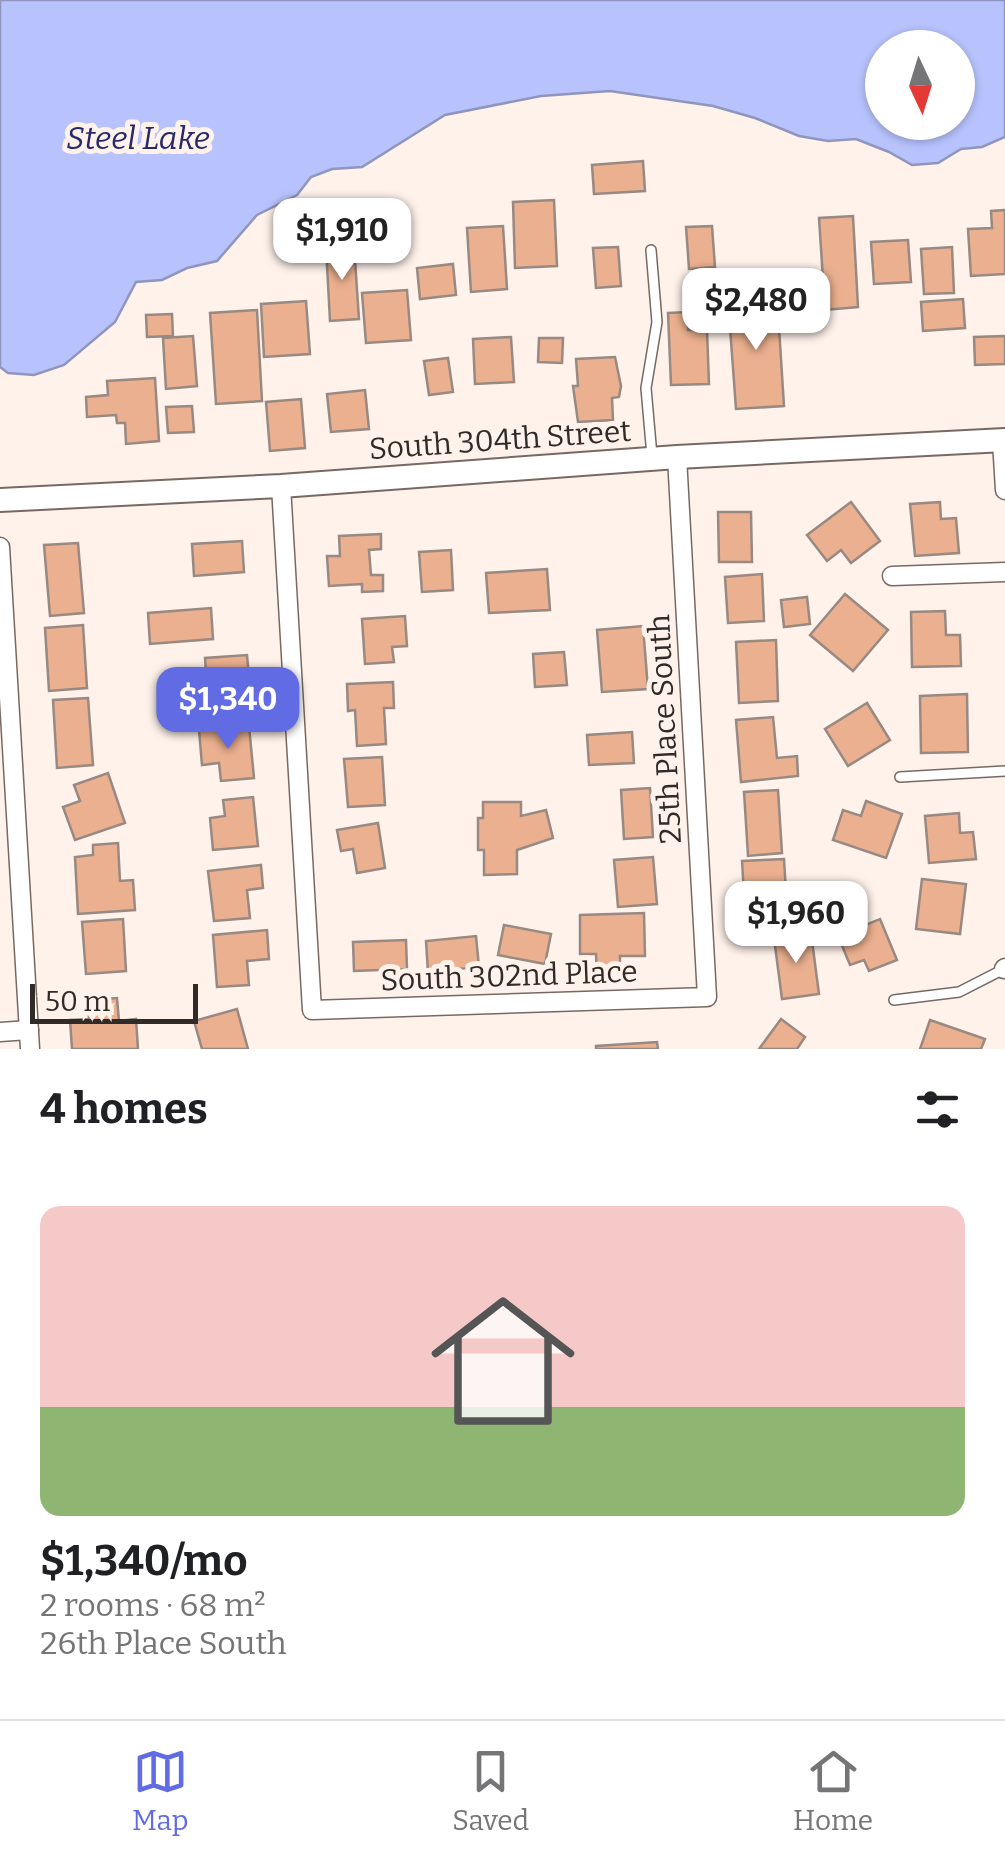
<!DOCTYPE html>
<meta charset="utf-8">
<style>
body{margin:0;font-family:Bitter,serif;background:#f2f2f2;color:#202124;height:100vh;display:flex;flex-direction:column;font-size:38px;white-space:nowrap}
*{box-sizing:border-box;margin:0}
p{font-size:32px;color:#757577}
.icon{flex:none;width:55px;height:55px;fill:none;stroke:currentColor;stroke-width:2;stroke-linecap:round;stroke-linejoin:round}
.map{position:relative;height:1049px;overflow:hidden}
.details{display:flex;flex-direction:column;background:#fff;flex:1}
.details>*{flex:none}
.needle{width:65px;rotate:176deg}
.tools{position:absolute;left:865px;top:30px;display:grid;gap:20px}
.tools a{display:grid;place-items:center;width:110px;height:110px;border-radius:50%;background:#fff;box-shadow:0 2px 8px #0004;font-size:50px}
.scale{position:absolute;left:30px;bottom:25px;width:168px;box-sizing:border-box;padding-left:10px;border:5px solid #312b28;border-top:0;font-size:28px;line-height:35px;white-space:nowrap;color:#312b28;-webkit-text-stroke:8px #fff2eb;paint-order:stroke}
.price{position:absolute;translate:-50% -85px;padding:0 22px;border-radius:20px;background:#fff;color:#222;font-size:32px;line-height:65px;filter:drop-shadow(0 2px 5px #0008)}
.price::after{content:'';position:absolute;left:50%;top:60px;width:30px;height:22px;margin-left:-15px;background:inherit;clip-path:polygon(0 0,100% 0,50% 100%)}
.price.current{background:#616be3;color:#fff}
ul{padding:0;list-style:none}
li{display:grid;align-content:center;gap:20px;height:530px;padding:0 40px}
li span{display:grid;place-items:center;height:310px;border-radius:20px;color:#555}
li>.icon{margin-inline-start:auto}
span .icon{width:180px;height:180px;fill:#fffc;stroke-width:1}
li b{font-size:42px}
h2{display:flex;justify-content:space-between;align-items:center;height:120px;padding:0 40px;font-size:42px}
.tab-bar{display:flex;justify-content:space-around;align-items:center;height:140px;border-top:2px solid #e0e0e0;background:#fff;font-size:28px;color:#757577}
.tab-bar a{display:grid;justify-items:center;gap:5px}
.tab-bar .current{color:#616be3}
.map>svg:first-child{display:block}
.water{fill:#b8c3fd;stroke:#9095bd;stroke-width:2.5;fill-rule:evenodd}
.building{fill:#ebb08f;stroke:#988982;stroke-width:2.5}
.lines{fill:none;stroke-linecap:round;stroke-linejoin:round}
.service-casing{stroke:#776962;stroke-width:12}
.minor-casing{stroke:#776962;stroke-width:21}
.tertiary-casing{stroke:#776962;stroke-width:26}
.service{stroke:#fff;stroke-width:9}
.minor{stroke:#fff;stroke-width:18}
.tertiary{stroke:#fff;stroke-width:22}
.labels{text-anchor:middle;stroke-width:10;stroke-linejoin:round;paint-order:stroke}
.street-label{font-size:30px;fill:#312b28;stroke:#fff2eb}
.water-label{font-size:32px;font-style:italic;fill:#26296b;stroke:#fff2eb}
</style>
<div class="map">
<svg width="1005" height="1049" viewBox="0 0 1005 1049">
<rect width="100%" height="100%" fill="#fff2eb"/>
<!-- water -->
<path class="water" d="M 0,0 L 1005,0 L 1005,137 L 982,147 L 961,149 L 938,163 L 912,165 L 889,152 L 856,139 L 828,141 L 799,136 L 755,118 L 713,106 L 610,91 L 541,96 L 445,115 L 362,167 L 332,169 L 311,177 L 297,195 L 257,215 L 217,261 L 187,268 L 162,280 L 136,282 L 115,322 L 64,365 L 34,375 L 8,373 L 0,367 ZM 882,48 L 958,48 L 958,122 L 882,122 Z"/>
<!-- building -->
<g class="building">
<path d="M 643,161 L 645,191 L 594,194 L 592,165 Z"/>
<path d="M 554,200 L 557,266 L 515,268 L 513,202 Z"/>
<path d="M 1005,210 L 1005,274 L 971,276 L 968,229 L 992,228 L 991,211 Z"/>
<path d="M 853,216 L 858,307 L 825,310 L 819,218 Z"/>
<path d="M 503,226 L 507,289 L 471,292 L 467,228 Z"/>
<path d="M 712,226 L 715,267 L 689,269 L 686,227 Z"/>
<path d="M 908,240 L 911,282 L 874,284 L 871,242 Z"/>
<path d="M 354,245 L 359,319 L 330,321 L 326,247 Z"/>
<path d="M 618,247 L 621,286 L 596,288 L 593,248 Z"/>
<path d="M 952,247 L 954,293 L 924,294 L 921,249 Z"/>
<path d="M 453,264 L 456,295 L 420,299 L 417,268 Z"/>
<path d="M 407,290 L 411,340 L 366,343 L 362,293 Z"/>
<path d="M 777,296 L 784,406 L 736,409 L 728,300 Z"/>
<path d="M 963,299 L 965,328 L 923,331 L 921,302 Z"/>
<path d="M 306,301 L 310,354 L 264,357 L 261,304 Z"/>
<path d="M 257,310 L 262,401 L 216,404 L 210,313 Z"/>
<path d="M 688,312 L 688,330 L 707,330 L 709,384 L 671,385 L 668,313 Z"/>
<path d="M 172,314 L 173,336 L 147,337 L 146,315 Z"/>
<path d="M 193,336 L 197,386 L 166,389 L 163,338 Z"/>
<path d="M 1005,336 L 1005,364 L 975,365 L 974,337 Z"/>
<path d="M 511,337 L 514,382 L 475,384 L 473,339 Z"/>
<path d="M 539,338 L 563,338 L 562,363 L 538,362 Z"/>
<path d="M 615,357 L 621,386 L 619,397 L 612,398 L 613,420 L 578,422 L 573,386 L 578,386 L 576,359 Z"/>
<path d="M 448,358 L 453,392 L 429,395 L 424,361 Z"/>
<path d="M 155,378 L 159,441 L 126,444 L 125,423 L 117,423 L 116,415 L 87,417 L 86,397 L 108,395 L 107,381 Z"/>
<path d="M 365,390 L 369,429 L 331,432 L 327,394 Z"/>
<path d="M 301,399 L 305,448 L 270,451 L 266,402 Z"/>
<path d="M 192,406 L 194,432 L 168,433 L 166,407 Z"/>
<path d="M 851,502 L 880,541 L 851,563 L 841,550 L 827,561 L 807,535 Z"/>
<path d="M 940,502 L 941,519 L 956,518 L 959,553 L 915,556 L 910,504 Z"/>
<path d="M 718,512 L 751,512 L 752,562 L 719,562 Z"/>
<path d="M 381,534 L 381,549 L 369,550 L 371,575 L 383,575 L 383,591 L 362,592 L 362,584 L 329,586 L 327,556 L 340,556 L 339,536 Z"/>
<path d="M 242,541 L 244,572 L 194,576 L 192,544 Z"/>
<path d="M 78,543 L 84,613 L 50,616 L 44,545 Z"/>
<path d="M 451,550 L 453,590 L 422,592 L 419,552 Z"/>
<path d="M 547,569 L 550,610 L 489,613 L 486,573 Z"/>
<path d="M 762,574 L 764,621 L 728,623 L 725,577 Z"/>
<path d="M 845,594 L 888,630 L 853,671 L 810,635 Z"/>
<path d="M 807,597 L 810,624 L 784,627 L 781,600 Z"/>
<path d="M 211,608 L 213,639 L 150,644 L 148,613 Z"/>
<path d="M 945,611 L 946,635 L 960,635 L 961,666 L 912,667 L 911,612 Z"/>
<path d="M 405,616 L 407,646 L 392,647 L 394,662 L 365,664 L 362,619 Z"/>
<path d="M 83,625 L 87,688 L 49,691 L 45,628 Z"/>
<path d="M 643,626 L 648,689 L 602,692 L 597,630 Z"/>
<path d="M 776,640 L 778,701 L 739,703 L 736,642 Z"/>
<path d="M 564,652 L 567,685 L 535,687 L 533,654 Z"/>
<path d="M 247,655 L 251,697 L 208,701 L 205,658 Z"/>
<path d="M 393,682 L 394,708 L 384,708 L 386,744 L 357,746 L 355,710 L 348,711 L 347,684 Z"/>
<path d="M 967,694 L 968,752 L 921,753 L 920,696 Z"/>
<path d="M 88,698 L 93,765 L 57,768 L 53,700 Z"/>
<path d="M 867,703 L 890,740 L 848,766 L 825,729 Z"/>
<path d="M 773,717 L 777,758 L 797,756 L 798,776 L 741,782 L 736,720 Z"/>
<path d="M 249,726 L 254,778 L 221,781 L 219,763 L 202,765 L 199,730 Z"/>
<path d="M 632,732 L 634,763 L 589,765 L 587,735 Z"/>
<path d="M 382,757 L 385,805 L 348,807 L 344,759 Z"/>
<path d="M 108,773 L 125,823 L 75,840 L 63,807 L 80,801 L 74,785 Z"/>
<path d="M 650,788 L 653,837 L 624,839 L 621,790 Z"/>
<path d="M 778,790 L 782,853 L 748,856 L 744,792 Z"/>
<path d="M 253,797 L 258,846 L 213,850 L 210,818 L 225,816 L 223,800 Z"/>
<path d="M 866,801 L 902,814 L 886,858 L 833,840 L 843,810 L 861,816 Z"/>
<path d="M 483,802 L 521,802 L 521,816 L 546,810 L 553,838 L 517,850 L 517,874 L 484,875 L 484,850 L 478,850 L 478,818 L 483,818 Z"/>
<path d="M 959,813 L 960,833 L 973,832 L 976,859 L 929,863 L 925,816 Z"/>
<path d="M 378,823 L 385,868 L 357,873 L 353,849 L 341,851 L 337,830 Z"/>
<path d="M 118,843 L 120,881 L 133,880 L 135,910 L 78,914 L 75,857 L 93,855 L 93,845 Z"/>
<path d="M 653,857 L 657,904 L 618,907 L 614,860 Z"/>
<path d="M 784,859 L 788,926 L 746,928 L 742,861 Z"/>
<path d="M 261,865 L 263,888 L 247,890 L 250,918 L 214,921 L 208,871 Z"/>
<path d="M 922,879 L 966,884 L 960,934 L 916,929 Z"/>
<path d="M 644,913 L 645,956 L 620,956 L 620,977 L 597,978 L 596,954 L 580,954 L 580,915 Z"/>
<path d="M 123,919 L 126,971 L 86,974 L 82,922 Z"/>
<path d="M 880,919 L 897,960 L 869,971 L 864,960 L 850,965 L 838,936 Z"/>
<path d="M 504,925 L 551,934 L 545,964 L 498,955 Z"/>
<path d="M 267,930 L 269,959 L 247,961 L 249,985 L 217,987 L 213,935 Z"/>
<path d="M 811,933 L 819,994 L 782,999 L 774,938 Z"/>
<path d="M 476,936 L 479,967 L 428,972 L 426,941 Z"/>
<path d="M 406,940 L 407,969 L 354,971 L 353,942 Z"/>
<path d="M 117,998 L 119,1021 L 136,1019 L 138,1049 L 72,1049 L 70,1020 L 89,1019 L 88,1000 Z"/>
<path d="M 237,1009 L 248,1049 L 202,1049 L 194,1021 Z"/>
<path d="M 781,1019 L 805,1037 L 797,1049 L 759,1049 Z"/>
<path d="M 930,1020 L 985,1039 L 981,1049 L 920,1049 Z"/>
<path d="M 657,1042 L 658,1049 L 596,1049 L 596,1046 Z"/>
</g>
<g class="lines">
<!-- service casing -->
<g class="service-casing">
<g id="service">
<path d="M 651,250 L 657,322 L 646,388 L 652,456"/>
<path d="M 900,777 L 1005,771"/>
<path d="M 894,1000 L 959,992 L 1004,969"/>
</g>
</g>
<!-- minor casing -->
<g class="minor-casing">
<g id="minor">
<path d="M 1002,441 L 1005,490"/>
<path d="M 281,486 L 312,1010 L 707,997 L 677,457"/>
<path d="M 0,547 L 30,1049"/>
<path d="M 892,576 L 1005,572"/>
<path d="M 1004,969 L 1005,968"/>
<path d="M 0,1032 L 29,1030"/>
</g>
</g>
<!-- tertiary casing -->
<g class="tertiary-casing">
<path id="tertiary" d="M 0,500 L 281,486 L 677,457 L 1005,440"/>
</g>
<!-- service -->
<use href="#service" class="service"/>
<!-- minor -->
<use href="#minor" class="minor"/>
<!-- tertiary -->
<use href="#tertiary" class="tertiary"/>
</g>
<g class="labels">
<!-- street labels -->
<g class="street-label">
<text transform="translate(500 440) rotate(-4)" y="10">South 304th Street</text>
<text transform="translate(665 729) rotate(-93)" y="10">25th Place South</text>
<text transform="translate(509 976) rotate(-2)" y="10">South 302nd Place</text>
</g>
<!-- water labels -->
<g class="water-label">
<text x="138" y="149">Steel Lake</text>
</g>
</g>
</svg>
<div class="tools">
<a><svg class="needle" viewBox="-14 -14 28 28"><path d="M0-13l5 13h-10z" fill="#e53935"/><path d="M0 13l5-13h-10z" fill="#757577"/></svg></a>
</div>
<div class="scale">50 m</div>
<b class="price" style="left:342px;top:283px">$1,910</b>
<b class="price" style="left:756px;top:353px">$2,480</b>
<b class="price current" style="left:228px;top:752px">$1,340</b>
<b class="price" style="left:796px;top:966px">$1,960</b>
</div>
<section class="details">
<h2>4 homes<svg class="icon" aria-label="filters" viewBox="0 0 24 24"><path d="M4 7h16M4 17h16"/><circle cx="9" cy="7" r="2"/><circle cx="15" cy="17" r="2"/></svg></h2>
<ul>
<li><span style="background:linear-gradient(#f6c9c9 65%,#8fb573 0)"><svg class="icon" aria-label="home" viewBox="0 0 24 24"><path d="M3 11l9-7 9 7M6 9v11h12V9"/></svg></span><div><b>$1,340/mo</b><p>2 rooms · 68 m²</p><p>26th Place South</p></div></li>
</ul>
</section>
<nav class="tab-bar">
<a class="current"><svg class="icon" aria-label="map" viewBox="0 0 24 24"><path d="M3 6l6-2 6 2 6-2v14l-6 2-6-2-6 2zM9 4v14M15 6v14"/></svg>Map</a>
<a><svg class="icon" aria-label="saved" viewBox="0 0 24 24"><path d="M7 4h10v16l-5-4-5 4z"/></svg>Saved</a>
<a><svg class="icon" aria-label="home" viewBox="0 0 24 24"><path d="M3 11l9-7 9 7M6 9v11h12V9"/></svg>Home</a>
</nav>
